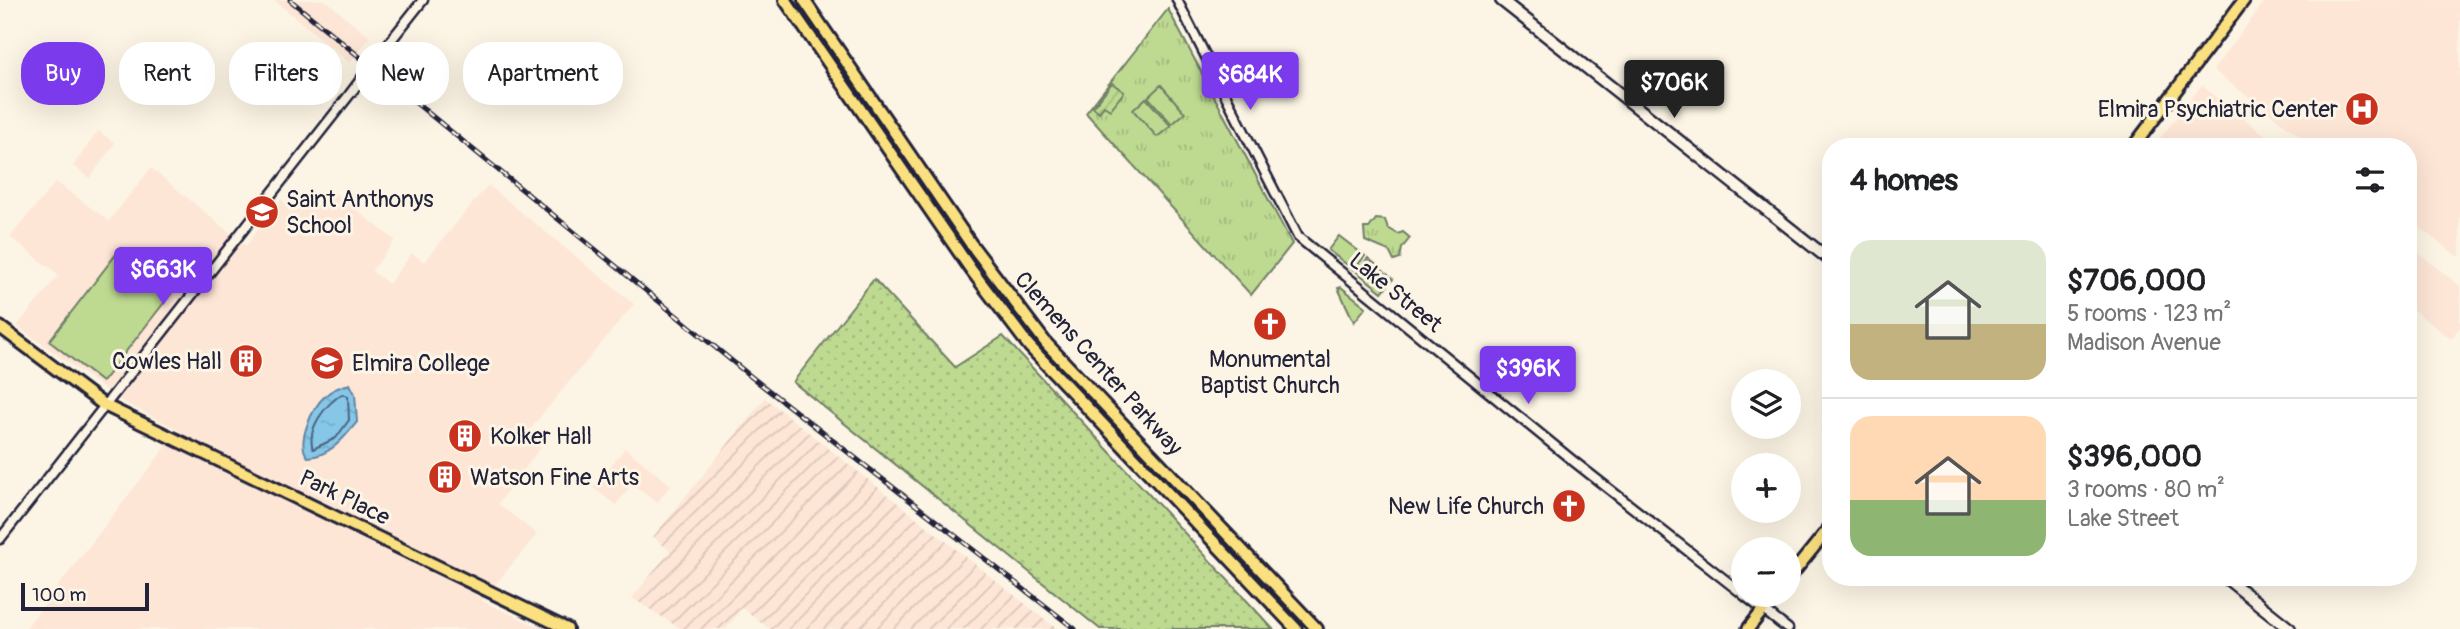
<!DOCTYPE html>
<meta charset="utf-8">
<style>
body{margin:0;font-family:Pangolin,sans-serif;background:#f6f6f6;color:#202124;height:100vh;display:flex;flex-direction:column;font-size:26px;white-space:nowrap}
*{box-sizing:border-box;margin:0}
p{font-size:23px;color:#757577}
.icon{flex:none;width:38px;height:38px;fill:none;stroke:currentColor;stroke-width:2;stroke-linecap:round;stroke-linejoin:round}
.map{position:relative;flex:1;overflow:hidden}
.details{position:absolute;left:1822px;top:138px;width:595px;height:448px;display:flex;flex-direction:column;background:#fff;border-radius:28px;box-shadow:0 7px 28px #0002}
.details>*{flex:none}
.hud{position:absolute;left:21px;top:42px;width:665px;height:63px;display:flex;gap:14px}
.tools{position:absolute;left:1731px;top:369px;display:grid;gap:14px}
.tools a{display:grid;place-items:center;width:70px;height:70px;border-radius:50%;background:#fff;box-shadow:0 7px 28px #0002;font-size:35px}
.scale{position:absolute;left:21px;bottom:18px;width:128px;box-sizing:border-box;padding-left:7px;border:4px solid #22223b;border-top:0;font-size:19px;line-height:24px;white-space:nowrap;color:#22223b;-webkit-text-stroke:5px #fcf5e5;paint-order:stroke}
.price{position:absolute;translate:-50% -60px;padding:0 16px;border-radius:7px;background:#7c3aed;color:#fff;font-size:23px;line-height:46px;filter:drop-shadow(0 2px 4px #0008)}
.price::after{content:'';position:absolute;left:50%;top:42px;width:21px;height:16px;margin-left:-10px;background:inherit;clip-path:polygon(0 0,100% 0,50% 100%)}
.price.on{background:#222;color:#fff}
ul{padding:0;list-style:none}
li{display:flex;align-items:center;gap:21px;height:175px;padding:0 28px}
li+li{border-top:2px solid #e0e0e0}
li span{display:grid;place-items:center;flex:none;width:196px;height:140px;border-radius:21px;color:#555}
li>.icon{margin-inline-start:auto}
span .icon{width:84px;height:84px;fill:#fffc;stroke-width:1}
li b{font-size:30px}
h2{display:flex;justify-content:space-between;align-items:center;height:84px;padding:0 28px;font-size:30px}
.pill{padding:0 24px;border-radius:28px;background:#fff;box-shadow:0 7px 28px #0002;font-size:24px;line-height:63px}
.pill.on{background:#7c3aed;color:#fff}
.map>svg:first-child{display:block}
.built{fill:#fde6d6}
.industrial{fill:url(#industrial-furrows)}
.grass{fill:url(#grass-dots);stroke:#707e66;stroke-width:2}
.park{fill:url(#park-tufts);stroke:#707e66;stroke-width:2}
.garden{fill:url(#garden-furrows);stroke:#707e66;stroke-width:2}
.pitch{fill:#beda91;stroke:#707e66;stroke-width:2}
.water{fill:url(#water-ripples);stroke:#5e84a2;stroke-width:2}
.lines{fill:none;stroke-linecap:round;stroke-linejoin:round}
.shore{stroke:#4a6480;stroke-width:2}
.tertiary-casing{stroke:#22223b;stroke-width:13}
.secondary-casing{stroke:#22223b;stroke-width:15}
.primary-casing{stroke:#22223b;stroke-width:16}
.tertiary{stroke:#fcf5e5;stroke-width:8}
.secondary{stroke:#fcf5e5;stroke-width:10}
.primary{stroke:#fbe080;stroke-width:10}
.rail-casing{stroke:#22223b;stroke-width:5}
.rail{stroke:#fcf5e5;stroke-width:2.5;stroke-dasharray:8;stroke-linecap:butt}
.tertiary-bridge-casing{stroke:#22223b;stroke-width:13;stroke-linecap:butt}
.tertiary-bridge{stroke:#fcf5e5;stroke-width:8}
.labels{text-anchor:middle;stroke-width:6;stroke-linejoin:round;paint-order:stroke}
.poi-label{font-size:23px;fill:#22223b;stroke:#fcf5e5;text-anchor:start}
.street-label{font-size:23px;fill:#22223b;stroke:#fcf5e5}
</style>
<div class="map">
<svg width="2460" height="629" viewBox="0 0 2460 629">
<defs>
<pattern id="industrial-furrows" width="10" height="10" patternUnits="userSpaceOnUse" patternTransform="scale(1.75)"><rect width="10" height="10" fill="#fde6d6"/><path d="M-1 1l2-2M0 10L10 0M9 11l2-2" fill="none" stroke="#d9c5b9"/></pattern>
<pattern id="grass-dots" width="8" height="8" patternUnits="userSpaceOnUse" patternTransform="scale(1.75)"><rect width="8" height="8" fill="#beda91"/><path d="M2 2h.1M6 6h.1" fill="none" stroke="#a3bb7e" stroke-width="1.8" stroke-linecap="round"/></pattern>
<pattern id="park-tufts" width="24" height="20" patternUnits="userSpaceOnUse" patternTransform="scale(1.75)"><rect width="24" height="20" fill="#beda91"/><path d="M3 7l-1-3M5 7V3M7 7l1-3M15 17l-1-3M17 17v-4M19 17l1-3" fill="none" stroke="#a3bb7e"/></pattern>
<pattern id="garden-furrows" width="10" height="10" patternUnits="userSpaceOnUse" patternTransform="scale(1.75)"><rect width="10" height="10" fill="#beda91"/><path d="M-1 1l2-2M0 10L10 0M9 11l2-2" fill="none" stroke="#a3bb7e"/></pattern>
<pattern id="water-ripples" width="26" height="14" patternUnits="userSpaceOnUse" patternTransform="scale(1.75)"><rect width="26" height="14" fill="#86c6e7"/><path d="M2 4q2-2 4 0t4 0M15 11q2-2 4 0t4 0" fill="none" stroke="#73aac7"/></pattern>
</defs>
<rect width="100%" height="100%" fill="#fcf5e5"/>
<filter id="ink" filterUnits="userSpaceOnUse"><feTurbulence type="fractalNoise" baseFrequency=".0143" numOctaves="2"/><feDisplacementMap in="SourceGraphic" scale="14" xChannelSelector="R" yChannelSelector="G"/><feConvolveMatrix kernelMatrix="1 2 1 2 8 2 1 2 1" color-interpolation-filters="sRGB"/></filter>
<g filter="url(#ink)">
<!-- built -->
<g class="built">
<path d="M 274,0 L 325,0 L 370,37 L 350,63 Z"/>
<path d="M 2266,0 L 2460,0 L 2460,258 L 2408,219 L 2408,147 L 2314,147 L 2213,70 Z"/>
<path d="M 2202,85 L 2212,94 L 2281,147 L 2153,147 Z"/>
<path d="M 98,131 L 115,143 L 90,178 L 73,166 Z"/>
<path d="M 151,168 L 246,246 L 281,199 L 293,209 L 304,196 L 314,204 L 327,187 L 395,240 L 372,271 L 389,284 L 412,253 L 424,262 L 488,185 L 634,304 L 526,434 L 541,447 L 498,504 L 537,534 L 482,601 L 543,629 L 25,629 L 179,430 L 121,401 L 17,326 L 59,275 L 10,237 L 56,182 L 109,221 Z"/>
<path d="M 2408,245 L 2460,286 L 2460,327 L 2451,339 L 2408,306 Z"/>
<path d="M 625,448 L 671,485 L 657,503 L 632,484 L 616,505 L 593,488 Z"/>
</g>
<!-- industrial -->
<path class="industrial" d="M 765,398 L 1057,629 L 769,629 L 742,608 L 726,629 L 681,629 L 632,598 L 670,551 L 653,537 Z"/>
<!-- grass -->
<path class="grass" d="M 874,279 L 955,367 L 1003,336 L 1273,629 L 1100,629 L 793,382 Z"/>
<!-- park -->
<g class="park">
<path d="M 1168,9 L 1292,244 L 1251,295 L 1086,113 Z"/>
<path d="M 1376,219 L 1385,220 L 1388,228 L 1398,234 L 1403,232 L 1410,238 L 1402,248 L 1400,259 L 1394,261 L 1389,251 L 1365,241 L 1364,228 L 1369,228 Z"/>
<path d="M 1341,287 L 1366,307 L 1354,322 L 1338,288 Z"/>
</g>
<!-- garden -->
<path class="garden" d="M 1112,83 L 1124,92 L 1110,110 L 1104,106 L 1099,112 L 1093,107 Z"/>
<!-- pitch -->
<g class="pitch">
<path d="M 1161,85 L 1185,113 L 1172,124 L 1148,97 Z"/>
<path d="M 1146,98 L 1171,126 L 1157,137 L 1133,110 Z"/>
<path d="M 1339,236 L 1365,256 L 1354,270 L 1328,250 Z"/>
<path d="M 121,248 L 174,290 L 102,382 L 49,341 Z"/>
<path d="M 1368,258 L 1393,279 L 1382,292 L 1357,272 Z"/>
</g>
<!-- water -->
<path class="water" d="M 350,384 L 355,394 L 357,422 C 344,438 330,456 308,457 C 295,443 313,407 325,396 C 331,390 341,386 350,384 Z"/>
<g class="lines">
<!-- shore -->
<path class="shore" d="M 342,394 L 348,396 L 349,420 L 336,438 L 313,449 C 306,429 326,404 342,394 Z"/>
<!-- tertiary casing -->
<g class="tertiary-casing">
<g id="tertiary">
<path d="M 1177,0 L 1298,237 L 1572,460 L 1743,594"/>
<path d="M 377,58 L 423,0"/>
<path d="M 0,539 L 350,94"/>
<path d="M 1744,595 L 1788,629"/>
</g>
</g>
<!-- secondary casing -->
<g class="secondary-casing">
<g id="secondary">
<path d="M 1501,0 L 1830,260"/>
<path d="M 2226,578 L 2290,629"/>
</g>
</g>
<!-- primary casing -->
<g class="primary-casing">
<g id="primary">
<path d="M 785,0 L 972,271 L 1029,346 L 1296,629"/>
<path d="M 804,0 L 971,244 L 1046,343 L 1317,629"/>
<path d="M 2133,147 L 2244,0"/>
<path d="M 0,327 L 104,405 L 567,629"/>
<path d="M 1788,579 L 1830,527"/>
<path d="M 1748,629 L 1775,595"/>
</g>
</g>
<!-- tertiary -->
<use href="#tertiary" class="tertiary"/>
<!-- secondary -->
<use href="#secondary" class="secondary"/>
<!-- primary -->
<use href="#primary" class="primary"/>
<!-- rail casing -->
<g class="rail-casing">
<path id="rail" d="M 290,0 L 754,379 L 1075,629"/>
</g>
<!-- rail -->
<use href="#rail" class="rail"/>
<!-- tertiary-bridge casing -->
<g class="tertiary-bridge-casing">
<path id="tertiary-bridge" d="M 350,94 L 377,58"/>
</g>
<!-- tertiary-bridge -->
<use href="#tertiary-bridge" class="tertiary-bridge"/>
</g>
</g>
<!-- icons -->
<defs>
<g id="hospital-disc" transform="scale(1.75)"><circle r="9.5" fill="#c8321e" stroke="#fcf5e5"/><path d="M-5-5h3v3.5h4V-5h3V5h-3V1.5h-4V5h-3Z" fill="#fff"/></g>
<g id="school-disc" transform="scale(1.75)"><circle r="9.5" fill="#c8321e" stroke="#fcf5e5"/><path d="M0-5L7-2L0 1L-7-2ZM-4 1L0 2.5L4 1V4Q0 6-4 4Z" fill="#fff"/></g>
<g id="church-disc" transform="scale(1.75)"><circle r="9.5" fill="#c8321e" stroke="#fcf5e5"/><path d="M-1.2-6h2.4v3.5h3.3v2.4h-3.3V6h-2.4V-.1h-3.3v-2.4h3.3Z" fill="#fff"/></g>
<g id="building-disc" transform="scale(1.75)"><circle r="9.5" fill="#c8321e" stroke="#fcf5e5"/><path d="M-4-6H4V6H1V3H-1V6H-4ZM-2.5-4.3h1.7v1.8h-1.7ZM.8-4.3h1.7v1.8H.8ZM-2.5-1h1.7V.8h-1.7ZM.8-1h1.7V.8H.8Z" fill="#fff"/></g>
<g id="university-disc" transform="scale(1.75)"><circle r="9.5" fill="#c8321e" stroke="#fcf5e5"/><path d="M0-5L7-2L0 1L-7-2ZM-4 1L0 2.5L4 1V4Q0 6-4 4Z" fill="#fff"/></g>
</defs>
<g fill-rule="evenodd">
<use href="#hospital-disc" x="2362" y="109"/>
<use href="#school-disc" x="262" y="212"/>
<use href="#church-disc" x="1270" y="324"/>
<use href="#building-disc" x="246" y="361"/>
<use href="#university-disc" x="327" y="363"/>
<use href="#building-disc" x="465" y="436"/>
<use href="#building-disc" x="445" y="477"/>
<use href="#church-disc" x="1569" y="506"/>
</g>
<g class="labels">
<!-- poi labels -->
<g class="poi-label">
<text x="2338" y="117" text-anchor="end">Elmira Psychiatric Center</text>
<text x="286" y="207">Saint Anthonys<tspan x="286" dy="26">School</tspan></text>
<text x="1270" y="367" text-anchor="middle">Monumental<tspan x="1270" dy="26">Baptist Church</tspan></text>
<text x="222" y="369" text-anchor="end">Cowles Hall</text>
<text x="352" y="371">Elmira College</text>
<text x="490" y="444">Kolker Hall</text>
<text x="470" y="485">Watson Fine Arts</text>
<text x="1544" y="514" text-anchor="end">New Life Church</text>
</g>
<!-- street labels -->
<g class="street-label">
<text transform="translate(1396 292) rotate(39)" y="8">Lake Street</text>
<text transform="translate(1099 363) rotate(48)" y="8">Clemens Center Parkway</text>
<text transform="translate(345 497) rotate(26)" y="8">Park Place</text>
</g>
</g>
</svg>
<div class="tools">
<a><svg class="icon" aria-label="layers" viewBox="0 0 24 24"><path d="M12 4l9 5-9 5-9-5zM3 14l9 5 9-5"/></svg></a>
<a>+</a>
<a>−</a>
</div>
<div class="scale">100 m</div>
<b class="price" style="left:1250px;top:112px">$684K</b>
<b class="price on" style="left:1674px;top:120px">$706K</b>
<b class="price" style="left:163px;top:307px">$663K</b>
<b class="price" style="left:1528px;top:406px">$396K</b>
<div class="hud">
<a class="pill on">Buy</a>
<a class="pill">Rent</a>
<a class="pill">Filters</a>
<a class="pill">New</a>
<a class="pill">Apartment</a>
</div>
<section class="details">
<h2>4 homes<svg class="icon" aria-label="filters" viewBox="0 0 24 24"><path d="M4 7h16M4 17h16"/><circle cx="9" cy="7" r="2"/><circle cx="15" cy="17" r="2"/></svg></h2>
<ul>
<li><span style="background:linear-gradient(#dfe7d0 60%,#c2b280 0)"><svg class="icon" aria-label="home" viewBox="0 0 24 24"><path d="M3 11l9-7 9 7M6 9v11h12V9"/></svg></span><div><b>$706,000</b><p>5 rooms · 123 m²</p><p>Madison Avenue</p></div></li>
<li><span style="background:linear-gradient(#ffd9b3 60%,#8fb573 0)"><svg class="icon" aria-label="home" viewBox="0 0 24 24"><path d="M3 11l9-7 9 7M6 9v11h12V9"/></svg></span><div><b>$396,000</b><p>3 rooms · 80 m²</p><p>Lake Street</p></div></li>
</ul>
</section>
</div>
